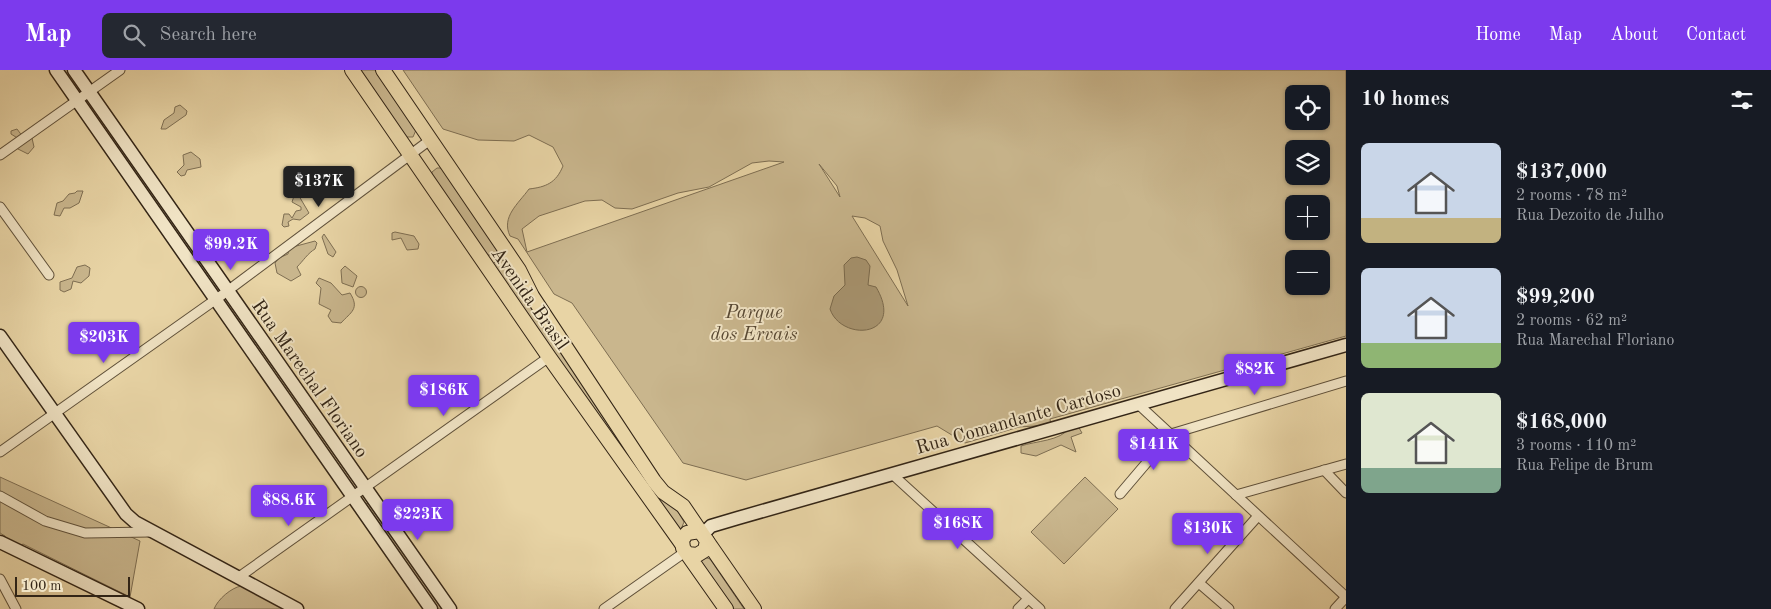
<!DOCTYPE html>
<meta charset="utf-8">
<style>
body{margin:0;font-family:"Old Standard TT",serif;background:#242831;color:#f1f3f6;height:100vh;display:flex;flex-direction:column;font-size:19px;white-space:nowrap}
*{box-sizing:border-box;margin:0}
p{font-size:16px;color:#9ea1a6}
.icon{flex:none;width:28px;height:28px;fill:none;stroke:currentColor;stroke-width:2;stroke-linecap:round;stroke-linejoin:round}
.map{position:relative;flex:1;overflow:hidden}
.sheet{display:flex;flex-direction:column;background:#171b24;width:425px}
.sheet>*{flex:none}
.buttons{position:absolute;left:1285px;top:15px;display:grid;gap:10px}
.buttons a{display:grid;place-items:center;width:45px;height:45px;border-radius:8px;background:#171b24;box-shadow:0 1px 4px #0004;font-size:25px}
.scale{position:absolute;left:15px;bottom:12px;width:115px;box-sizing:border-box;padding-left:5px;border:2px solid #332516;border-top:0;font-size:14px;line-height:18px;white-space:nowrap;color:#332516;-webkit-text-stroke:4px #f0e3c4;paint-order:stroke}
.price{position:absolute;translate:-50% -42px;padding:0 11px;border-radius:5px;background:#7c3aed;color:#fff;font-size:16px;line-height:32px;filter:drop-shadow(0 1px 2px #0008)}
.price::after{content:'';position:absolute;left:50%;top:30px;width:15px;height:11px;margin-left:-8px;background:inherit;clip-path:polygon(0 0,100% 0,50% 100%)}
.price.active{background:#222;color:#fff}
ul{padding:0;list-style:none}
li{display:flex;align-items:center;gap:15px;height:125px;padding:0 15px}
li span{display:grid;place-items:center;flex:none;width:140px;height:100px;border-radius:8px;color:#555}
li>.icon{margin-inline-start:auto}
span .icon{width:60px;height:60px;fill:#fffc;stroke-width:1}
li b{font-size:21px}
h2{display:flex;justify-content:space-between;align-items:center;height:60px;padding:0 15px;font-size:21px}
header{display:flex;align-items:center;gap:30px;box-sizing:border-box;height:70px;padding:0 25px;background:#7c3aed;color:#fff}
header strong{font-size:24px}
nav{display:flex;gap:28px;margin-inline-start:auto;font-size:18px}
.search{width:350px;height:45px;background:#242831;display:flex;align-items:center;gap:12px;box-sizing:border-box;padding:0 18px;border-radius:8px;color:#9ea1a6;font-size:19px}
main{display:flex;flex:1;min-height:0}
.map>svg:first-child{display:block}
.green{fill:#c9b68d;stroke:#7e6e52;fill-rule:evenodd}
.water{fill:#aa9874;stroke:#7a6a4e}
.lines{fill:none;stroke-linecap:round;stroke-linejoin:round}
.street-casing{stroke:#60513a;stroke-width:11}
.secondary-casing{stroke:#332516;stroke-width:15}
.primary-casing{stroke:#332516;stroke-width:16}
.street{stroke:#f0e3c4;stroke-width:9}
.secondary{stroke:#f0e3c4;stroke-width:12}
.primary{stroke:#e8d4a5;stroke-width:14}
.labels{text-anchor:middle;stroke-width:4;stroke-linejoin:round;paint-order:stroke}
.street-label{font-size:19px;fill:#332516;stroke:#f0e3c4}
.park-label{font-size:19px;font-style:italic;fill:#584934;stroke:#f0e3c4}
</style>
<header>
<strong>Map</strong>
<div class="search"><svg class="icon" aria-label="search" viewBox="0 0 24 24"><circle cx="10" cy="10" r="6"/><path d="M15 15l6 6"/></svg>Search here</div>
<nav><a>Home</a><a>Map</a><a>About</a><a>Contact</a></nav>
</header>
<main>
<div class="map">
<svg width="1346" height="539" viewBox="0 0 1346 539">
<rect width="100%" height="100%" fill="#e8d4a5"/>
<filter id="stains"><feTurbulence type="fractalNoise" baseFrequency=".004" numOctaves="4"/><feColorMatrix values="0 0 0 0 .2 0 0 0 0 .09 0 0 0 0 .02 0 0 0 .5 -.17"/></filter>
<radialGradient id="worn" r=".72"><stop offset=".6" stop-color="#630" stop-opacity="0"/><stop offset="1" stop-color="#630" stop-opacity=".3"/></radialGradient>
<!-- green -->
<g class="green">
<path d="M 359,0 L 375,0 L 416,60 L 413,67 L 404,67 Z"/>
<path d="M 403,0 L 1346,0 L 1346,266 L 1050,349 L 1051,355 L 1019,357 L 965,373 L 937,356 L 746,410 L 683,393 L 572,233 L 554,224 L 518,169 L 510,166 C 501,147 518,134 529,119 C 546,117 556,113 563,96 L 553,77 L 529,65 L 514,71 L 478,70 L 443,59 ZM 1294,24 L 1321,24 L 1321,51 L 1294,51 ZM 1294,79 L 1321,79 L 1321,106 L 1294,106 ZM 769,91 L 784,92 L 527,182 L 522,159 L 539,146 L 585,131 L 602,130 L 615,138 L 632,139 L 678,123 L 709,117 L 752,93 ZM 819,94 L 837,116 L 840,127 ZM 1294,134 L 1321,134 L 1321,161 L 1294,161 ZM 852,146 L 865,148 L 880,156 L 883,171 L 897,200 L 908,236 ZM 1294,189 L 1321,189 L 1321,216 L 1294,216 Z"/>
<path d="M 180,35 L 187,41 L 186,45 L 166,59 L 161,59 L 164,50 L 174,43 L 175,37 Z"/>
<path d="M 17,59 L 23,67 L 32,68 L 34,77 L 28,84 L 16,78 L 19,69 L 11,64 L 11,61 Z"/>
<path d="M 191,82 L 200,89 L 201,97 L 187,100 L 185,105 L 181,106 L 177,102 L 184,95 L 183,85 Z"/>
<path d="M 437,98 L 442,98 L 498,178 L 495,185 L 485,185 L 432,107 L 432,102 Z"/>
<path d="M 77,121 L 83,121 L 79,133 L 70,138 L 64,138 L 60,146 L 54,145 L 57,133 L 63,131 L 69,124 L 75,123 Z"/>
<path d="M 294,126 L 299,126 L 309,143 L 300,150 L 293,149 L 288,152 L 289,156 L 284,157 L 282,155 L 284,144 L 289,144 L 292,148 L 296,141 L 301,140 L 301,137 L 292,132 Z"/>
<path d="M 395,162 L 414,166 L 419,174 L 418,179 L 407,180 L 401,168 L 392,170 L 392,163 Z"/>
<path d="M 324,164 L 336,182 L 333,187 L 328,184 L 322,167 Z"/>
<path d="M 315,171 L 317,173 L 315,179 C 308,183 303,191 297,197 L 301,205 L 291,211 L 277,203 L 275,193 L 279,188 L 288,184 L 289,178 Z"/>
<path d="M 501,190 L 506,192 L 512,209 L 667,432 L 678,442 L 684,452 L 681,459 L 677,460 L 492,195 L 496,191 Z"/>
<path d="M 85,195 L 90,198 L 89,206 L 81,213 L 73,211 L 71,219 L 64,222 L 60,220 L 60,212 L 72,208 L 77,197 Z"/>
<path d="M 345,196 L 357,206 L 353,217 L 342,213 L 341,200 Z"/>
<path d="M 319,208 L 331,213 L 342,225 L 350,223 C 360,239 351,242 341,253 L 332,252 L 328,246 L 331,240 L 319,234 L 321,218 L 316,213 Z"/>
<circle cx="361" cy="222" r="5.5"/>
<path d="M 1078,356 L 1082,363 L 1071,367 L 1076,382 L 1061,375 L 1036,386 L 1021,383 L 1021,376 C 1035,371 1061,371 1069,358 Z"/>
<path d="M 0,407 L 140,471 L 130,527 L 23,474 L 18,477 L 6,473 L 5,466 L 0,463 Z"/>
<path d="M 1085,407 L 1118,439 L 1064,494 L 1031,462 Z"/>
<path d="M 367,433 L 370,434 L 444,539 L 438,539 L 366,437 Z"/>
<path d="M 704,487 L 710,489 L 744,539 L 727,539 L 697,488 Z"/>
<path d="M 241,516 L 283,539 L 214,539 C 218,529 231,518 241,516 Z"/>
</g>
<!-- water -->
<path class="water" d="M 857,187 L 866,190 L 870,196 L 868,215 L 876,217 C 906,268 841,272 830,239 L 834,226 L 845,215 L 844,195 L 851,188 Z"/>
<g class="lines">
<!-- street casing -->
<g class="street-casing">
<g id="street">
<path d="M 0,85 L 120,0"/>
<path d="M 0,137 L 49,205"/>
<path d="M 1138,334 L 1346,527"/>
<path d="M 0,382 L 222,225 L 430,70"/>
<path d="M 1324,400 L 1346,423"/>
<path d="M 892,404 L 1040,539"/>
<path d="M 1120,424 L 1171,364 L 1346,311"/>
<path d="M 1236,425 L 1346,394"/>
<path d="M 0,426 L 45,451 L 85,463 L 151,462"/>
<path d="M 239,507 L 549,287"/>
<path d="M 0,509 L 16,539"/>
<path d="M 1199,513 L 1229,539"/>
<path d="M 604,539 L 685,482"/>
<path d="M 1018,539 L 1028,529"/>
<path d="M 1175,539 L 1258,446"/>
<path d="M 1335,539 L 1346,527"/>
</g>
</g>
<!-- secondary casing -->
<g class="secondary-casing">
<g id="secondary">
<path d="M 56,0 L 431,539"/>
<path d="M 74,0 L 450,539"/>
<path d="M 0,266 L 126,444 L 135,452 L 297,539"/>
<path d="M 703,464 L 711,456 L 738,448 L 1346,275"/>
<path d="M 0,472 L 138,539"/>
</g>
</g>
<!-- primary casing -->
<g class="primary-casing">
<g id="primary">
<path d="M 352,0 L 549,287 L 682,474"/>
<path d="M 383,0 L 519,200 L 532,226 L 654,411 L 663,422 L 683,436 L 700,461"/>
<path d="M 707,471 L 754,539"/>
<path d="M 688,484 L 697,485 L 705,480 L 707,471 L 700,461 L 687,463 L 682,470 L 683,478 L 726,539"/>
</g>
</g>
<!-- street -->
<use href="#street" class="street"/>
<!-- secondary -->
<use href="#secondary" class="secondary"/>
<!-- primary -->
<use href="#primary" class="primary"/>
</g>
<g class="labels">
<!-- street labels -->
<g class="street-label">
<text transform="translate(531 228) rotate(55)" y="7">Avenida Brasil</text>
<text transform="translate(311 308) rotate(55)" y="7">Rua Marechal Floriano</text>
<text transform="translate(1018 348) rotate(-16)" y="7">Rua Comandante Cardoso</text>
</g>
<!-- park labels -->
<g class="park-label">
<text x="754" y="248">Parque<tspan x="754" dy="22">dos Ervais</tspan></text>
</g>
</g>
<rect width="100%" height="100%" filter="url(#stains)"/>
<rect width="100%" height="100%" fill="url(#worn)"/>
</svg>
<div class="buttons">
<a><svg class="icon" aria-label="locate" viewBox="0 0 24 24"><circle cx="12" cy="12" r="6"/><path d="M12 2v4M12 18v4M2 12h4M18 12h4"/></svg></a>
<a><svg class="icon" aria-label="layers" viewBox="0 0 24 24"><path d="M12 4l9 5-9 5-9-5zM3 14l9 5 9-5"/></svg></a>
<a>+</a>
<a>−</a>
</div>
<div class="scale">100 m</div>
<b class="price active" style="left:319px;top:138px">$137K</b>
<b class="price" style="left:231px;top:201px">$99.2K</b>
<b class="price" style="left:104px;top:294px">$203K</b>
<b class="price" style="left:1255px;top:326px">$82K</b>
<b class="price" style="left:444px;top:347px">$186K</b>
<b class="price" style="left:1154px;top:401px">$141K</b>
<b class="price" style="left:289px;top:457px">$88.6K</b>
<b class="price" style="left:418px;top:471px">$223K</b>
<b class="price" style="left:958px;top:480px">$168K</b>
<b class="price" style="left:1208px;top:485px">$130K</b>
</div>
<section class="sheet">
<h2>10 homes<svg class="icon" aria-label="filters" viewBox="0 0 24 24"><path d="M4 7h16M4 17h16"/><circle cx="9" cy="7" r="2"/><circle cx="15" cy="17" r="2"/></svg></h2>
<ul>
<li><span style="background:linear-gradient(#c9d6e8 75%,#c2b280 0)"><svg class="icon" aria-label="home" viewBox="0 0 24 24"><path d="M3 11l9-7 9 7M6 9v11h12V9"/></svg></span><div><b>$137,000</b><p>2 rooms · 78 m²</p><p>Rua Dezoito de Julho</p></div></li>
<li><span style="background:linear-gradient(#c9d6e8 75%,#8fb573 0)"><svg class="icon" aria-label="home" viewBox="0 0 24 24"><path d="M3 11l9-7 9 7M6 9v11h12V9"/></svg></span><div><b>$99,200</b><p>2 rooms · 62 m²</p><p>Rua Marechal Floriano</p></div></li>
<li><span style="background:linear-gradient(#dfe7d0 75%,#7fa58c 0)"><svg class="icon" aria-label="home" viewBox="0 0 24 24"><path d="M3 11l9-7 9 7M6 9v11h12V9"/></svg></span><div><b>$168,000</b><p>3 rooms · 110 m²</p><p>Rua Felipe de Brum</p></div></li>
</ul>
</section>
</main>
